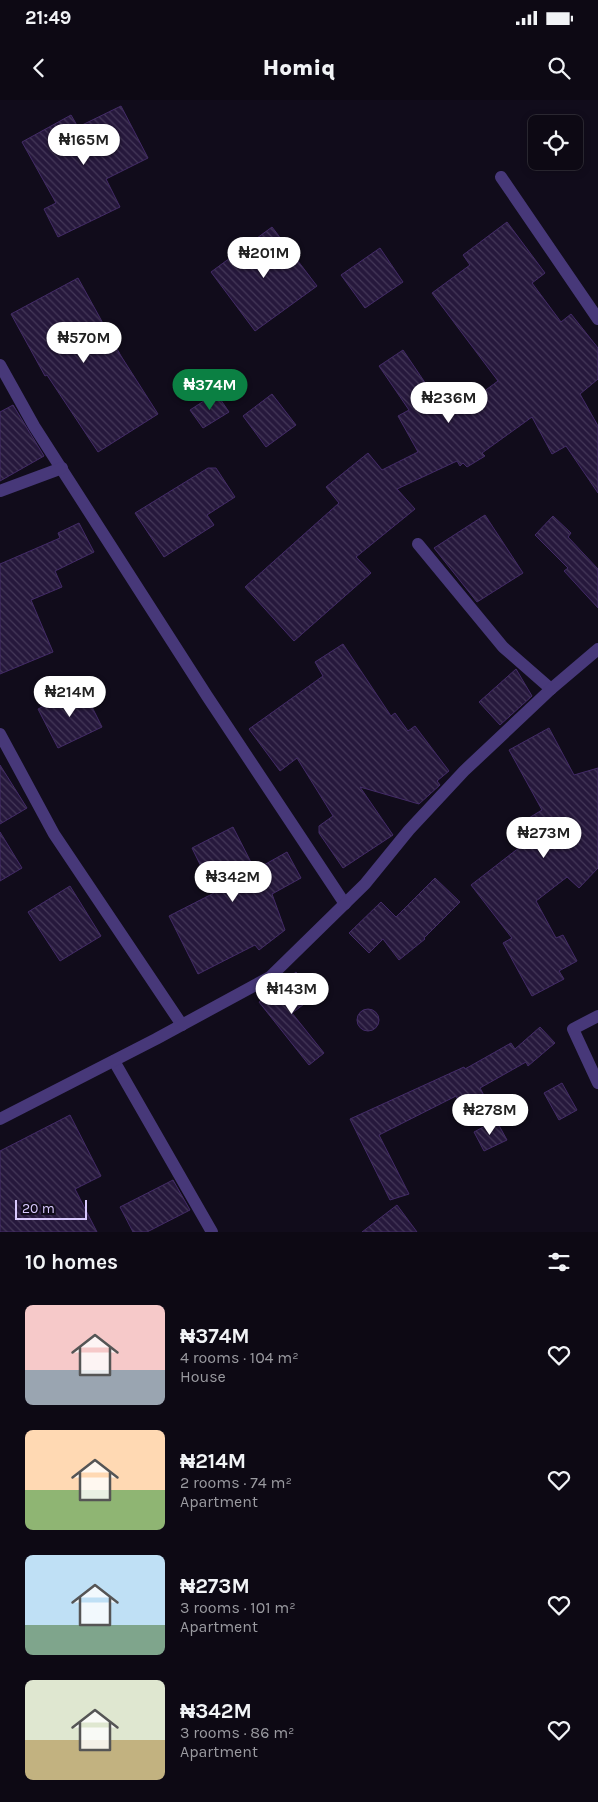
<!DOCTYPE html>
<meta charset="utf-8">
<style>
body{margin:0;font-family:Karla,sans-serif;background:#16121d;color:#f1f3f6;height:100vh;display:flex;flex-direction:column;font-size:19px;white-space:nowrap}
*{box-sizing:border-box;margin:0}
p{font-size:16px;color:#9a9aa0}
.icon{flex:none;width:28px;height:28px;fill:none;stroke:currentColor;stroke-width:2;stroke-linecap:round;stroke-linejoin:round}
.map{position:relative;height:1132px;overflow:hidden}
.details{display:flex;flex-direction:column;background:#0d0914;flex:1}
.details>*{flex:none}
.tools{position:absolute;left:528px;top:15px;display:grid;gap:10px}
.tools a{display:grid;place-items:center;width:55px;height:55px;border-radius:8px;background:#0d0914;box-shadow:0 2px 8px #0003,0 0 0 1px #2d2a34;font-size:25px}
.scale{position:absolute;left:15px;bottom:12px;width:72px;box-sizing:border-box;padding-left:5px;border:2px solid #d8c8fd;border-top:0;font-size:14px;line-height:18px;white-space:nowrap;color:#d8c8fd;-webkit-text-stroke:4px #110c1b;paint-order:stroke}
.price{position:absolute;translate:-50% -42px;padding:0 11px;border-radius:18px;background:#fff;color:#222;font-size:16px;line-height:32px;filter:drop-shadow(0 1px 2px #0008)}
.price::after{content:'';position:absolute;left:50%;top:30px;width:15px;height:11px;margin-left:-8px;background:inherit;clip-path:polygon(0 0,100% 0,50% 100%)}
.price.on{background:#0b8043;color:#fff}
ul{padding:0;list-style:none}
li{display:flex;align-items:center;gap:15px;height:125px;padding:0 25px}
li span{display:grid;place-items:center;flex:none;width:140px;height:100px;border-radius:8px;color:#555}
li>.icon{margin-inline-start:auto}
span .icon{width:60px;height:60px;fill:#fffc;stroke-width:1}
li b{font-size:21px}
h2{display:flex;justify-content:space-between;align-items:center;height:60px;padding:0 25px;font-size:21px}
.status{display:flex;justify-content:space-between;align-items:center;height:35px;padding:0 25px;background:#0d0914;direction:ltr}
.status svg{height:14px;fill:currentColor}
header{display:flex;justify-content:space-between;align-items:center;height:65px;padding:0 25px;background:#0d0914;font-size:22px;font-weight:800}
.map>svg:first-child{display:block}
.building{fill:url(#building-back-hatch);stroke:#432b67}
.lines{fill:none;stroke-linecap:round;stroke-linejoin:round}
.minor{stroke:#473879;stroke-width:12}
</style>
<div class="status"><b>21:49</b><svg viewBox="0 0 49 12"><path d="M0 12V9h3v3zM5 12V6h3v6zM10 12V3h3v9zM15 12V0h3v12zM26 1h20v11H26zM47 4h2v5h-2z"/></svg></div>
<header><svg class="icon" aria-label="back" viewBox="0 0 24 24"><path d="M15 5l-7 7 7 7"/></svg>Homiq<svg class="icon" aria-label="search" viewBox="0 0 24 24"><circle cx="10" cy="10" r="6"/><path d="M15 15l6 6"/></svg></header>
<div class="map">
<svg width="598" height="1132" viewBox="0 0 598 1132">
<defs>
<pattern id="building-back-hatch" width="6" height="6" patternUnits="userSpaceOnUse" patternTransform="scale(1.25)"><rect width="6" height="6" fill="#26183c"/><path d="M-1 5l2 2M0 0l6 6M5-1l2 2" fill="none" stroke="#453859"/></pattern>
</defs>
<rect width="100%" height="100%" fill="#110c1b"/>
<!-- building -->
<g class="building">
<path d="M 121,6 L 148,58 L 106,79 L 120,107 L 58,137 L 44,109 L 56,103 L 22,42 L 71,15 L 78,27 Z"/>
<path d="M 507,122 L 545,173 L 532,183 L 561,222 L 571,214 L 598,248 L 598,279 L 580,294 L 598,326 L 598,393 L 566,346 L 552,354 L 532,317 L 482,353 L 485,356 L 467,367 L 463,363 L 460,366 L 457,361 L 397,389 L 415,409 L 356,457 L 371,473 L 294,541 L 245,487 L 339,403 L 326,387 L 368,353 L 382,370 L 418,352 L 398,316 L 409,310 L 379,266 L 403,250 L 434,296 L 439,293 L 452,315 L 498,281 L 432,193 L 470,165 L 463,155 Z"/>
<path d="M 272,127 L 317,186 L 255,231 L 211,172 Z"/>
<path d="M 380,148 L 403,182 L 365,208 L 341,175 Z"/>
<path d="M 78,178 L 121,256 L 158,314 L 98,352 L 47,275 L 45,276 L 11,214 Z"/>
<path d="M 216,293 L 229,312 L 203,328 L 190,310 Z"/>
<path d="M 272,294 L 296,325 L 266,347 L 243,316 Z"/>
<path d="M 13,305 L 44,356 L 0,381 L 0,312 Z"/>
<path d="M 208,368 L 216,368 L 235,397 L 207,415 L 214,425 L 164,457 L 135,413 Z"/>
<path d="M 485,415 L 523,473 L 477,502 L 434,448 Z"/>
<path d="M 553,416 L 571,433 L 568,437 L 598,469 L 598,508 L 564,471 L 568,468 L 535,435 Z"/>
<path d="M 79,423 L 94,452 L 55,471 L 62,487 L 31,500 L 53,552 L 0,574 L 0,464 L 60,438 L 58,433 Z"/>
<path d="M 343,544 L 391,616 L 395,613 L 408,631 L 415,626 L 449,671 L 437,681 L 440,685 L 419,704 L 360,687 L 393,735 L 343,768 L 319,733 L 319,726 L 333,716 L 297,658 L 280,671 L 249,629 L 323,576 L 315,562 Z"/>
<path d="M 516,569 L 532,596 L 500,625 L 479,602 Z"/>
<path d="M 82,587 L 102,627 L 58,648 L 38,609 Z"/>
<path d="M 549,628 L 574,675 L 598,668 L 598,768 L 579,788 L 567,777 L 536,801 L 556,838 L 563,835 L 577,861 L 559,871 L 564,879 L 532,896 L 503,843 L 512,838 L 471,785 L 520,747 L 509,730 L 542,710 L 509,650 Z"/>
<path d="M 0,665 L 27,708 L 0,724 Z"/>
<path d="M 233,727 L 255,770 L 287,752 L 301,778 L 272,794 L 285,830 L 259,850 L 255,845 L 198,874 L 169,816 L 214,793 L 192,748 Z"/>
<path d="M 0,732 L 22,768 L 0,781 Z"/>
<path d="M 435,778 L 460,802 L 424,838 L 425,839 L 399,860 L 383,839 L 369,853 L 349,833 L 381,802 L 396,817 Z"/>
<path d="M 70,786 L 101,836 L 60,861 L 28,812 Z"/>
<path d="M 296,872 L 315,896 L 292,913 L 324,953 L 309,965 L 259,902 Z"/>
<circle cx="368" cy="920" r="11"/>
<path d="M 540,927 L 555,943 L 528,966 L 526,962 L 480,988 L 487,1001 L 467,1018 L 456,996 L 379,1035 L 409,1094 L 390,1100 L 350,1019 L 464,967 L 465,969 L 511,943 L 515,949 Z"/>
<path d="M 562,983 L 577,1010 L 559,1020 L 544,993 Z"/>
<path d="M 70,1015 L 101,1076 L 75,1089 L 97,1132 L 0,1132 L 0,1051 Z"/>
<path d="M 496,1020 L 507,1040 L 484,1051 L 474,1032 Z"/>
<path d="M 173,1080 L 190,1110 L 147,1132 L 133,1132 L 120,1107 Z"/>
<path d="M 397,1105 L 417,1132 L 362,1132 Z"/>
</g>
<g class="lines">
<!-- minor -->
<g class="minor">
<path d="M 501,77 L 598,219"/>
<path d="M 0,265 L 34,326 L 207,596 L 345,804"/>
<path d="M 0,391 L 62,368"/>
<path d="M 418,444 L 503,547 L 551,589"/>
<path d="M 0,634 L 54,734 L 182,925"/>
<path d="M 598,916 L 573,929 L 598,983"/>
<path d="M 114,961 L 212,1132"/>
<path d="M 0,1019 L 156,939 L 270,877 L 365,784 L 409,730 L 464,671 L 551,589 L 598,549"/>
</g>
</g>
</svg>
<div class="tools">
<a><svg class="icon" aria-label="locate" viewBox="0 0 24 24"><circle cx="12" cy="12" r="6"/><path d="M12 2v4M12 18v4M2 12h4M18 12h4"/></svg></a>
</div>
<div class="scale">20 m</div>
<b class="price" style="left:84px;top:66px">₦165M</b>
<b class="price" style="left:264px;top:179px">₦201M</b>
<b class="price" style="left:84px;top:264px">₦570M</b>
<b class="price on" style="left:210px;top:311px">₦374M</b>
<b class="price" style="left:449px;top:324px">₦236M</b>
<b class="price" style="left:70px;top:618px">₦214M</b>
<b class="price" style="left:544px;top:759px">₦273M</b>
<b class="price" style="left:233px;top:803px">₦342M</b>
<b class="price" style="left:292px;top:915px">₦143M</b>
<b class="price" style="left:490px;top:1036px">₦278M</b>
</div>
<section class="details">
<h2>10 homes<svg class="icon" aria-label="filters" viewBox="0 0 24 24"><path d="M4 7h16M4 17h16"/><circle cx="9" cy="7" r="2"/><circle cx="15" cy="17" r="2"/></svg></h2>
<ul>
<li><span style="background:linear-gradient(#f6c9c9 65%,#9aa5b1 0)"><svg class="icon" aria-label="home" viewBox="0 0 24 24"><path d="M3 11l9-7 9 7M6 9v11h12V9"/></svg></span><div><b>₦374M</b><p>4 rooms · 104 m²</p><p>House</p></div><svg class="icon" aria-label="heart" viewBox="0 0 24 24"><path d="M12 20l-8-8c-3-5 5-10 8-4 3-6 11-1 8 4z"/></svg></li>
<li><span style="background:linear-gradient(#ffd9b3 60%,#8fb573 0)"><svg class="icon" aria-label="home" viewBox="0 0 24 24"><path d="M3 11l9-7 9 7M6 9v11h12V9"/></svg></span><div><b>₦214M</b><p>2 rooms · 74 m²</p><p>Apartment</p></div><svg class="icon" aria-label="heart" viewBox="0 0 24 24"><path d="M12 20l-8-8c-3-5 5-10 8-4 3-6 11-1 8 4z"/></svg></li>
<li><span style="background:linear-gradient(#bfe0f5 70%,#7fa58c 0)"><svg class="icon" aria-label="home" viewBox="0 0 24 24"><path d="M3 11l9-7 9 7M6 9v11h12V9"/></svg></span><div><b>₦273M</b><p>3 rooms · 101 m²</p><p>Apartment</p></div><svg class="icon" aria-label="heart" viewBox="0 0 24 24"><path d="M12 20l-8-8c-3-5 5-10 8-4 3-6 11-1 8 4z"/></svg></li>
<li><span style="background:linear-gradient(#dfe7d0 60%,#c2b280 0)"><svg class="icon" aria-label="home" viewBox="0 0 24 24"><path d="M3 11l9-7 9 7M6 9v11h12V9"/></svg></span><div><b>₦342M</b><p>3 rooms · 86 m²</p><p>Apartment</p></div><svg class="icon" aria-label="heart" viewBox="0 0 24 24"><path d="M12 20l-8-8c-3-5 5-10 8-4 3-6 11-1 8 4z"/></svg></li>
</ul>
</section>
